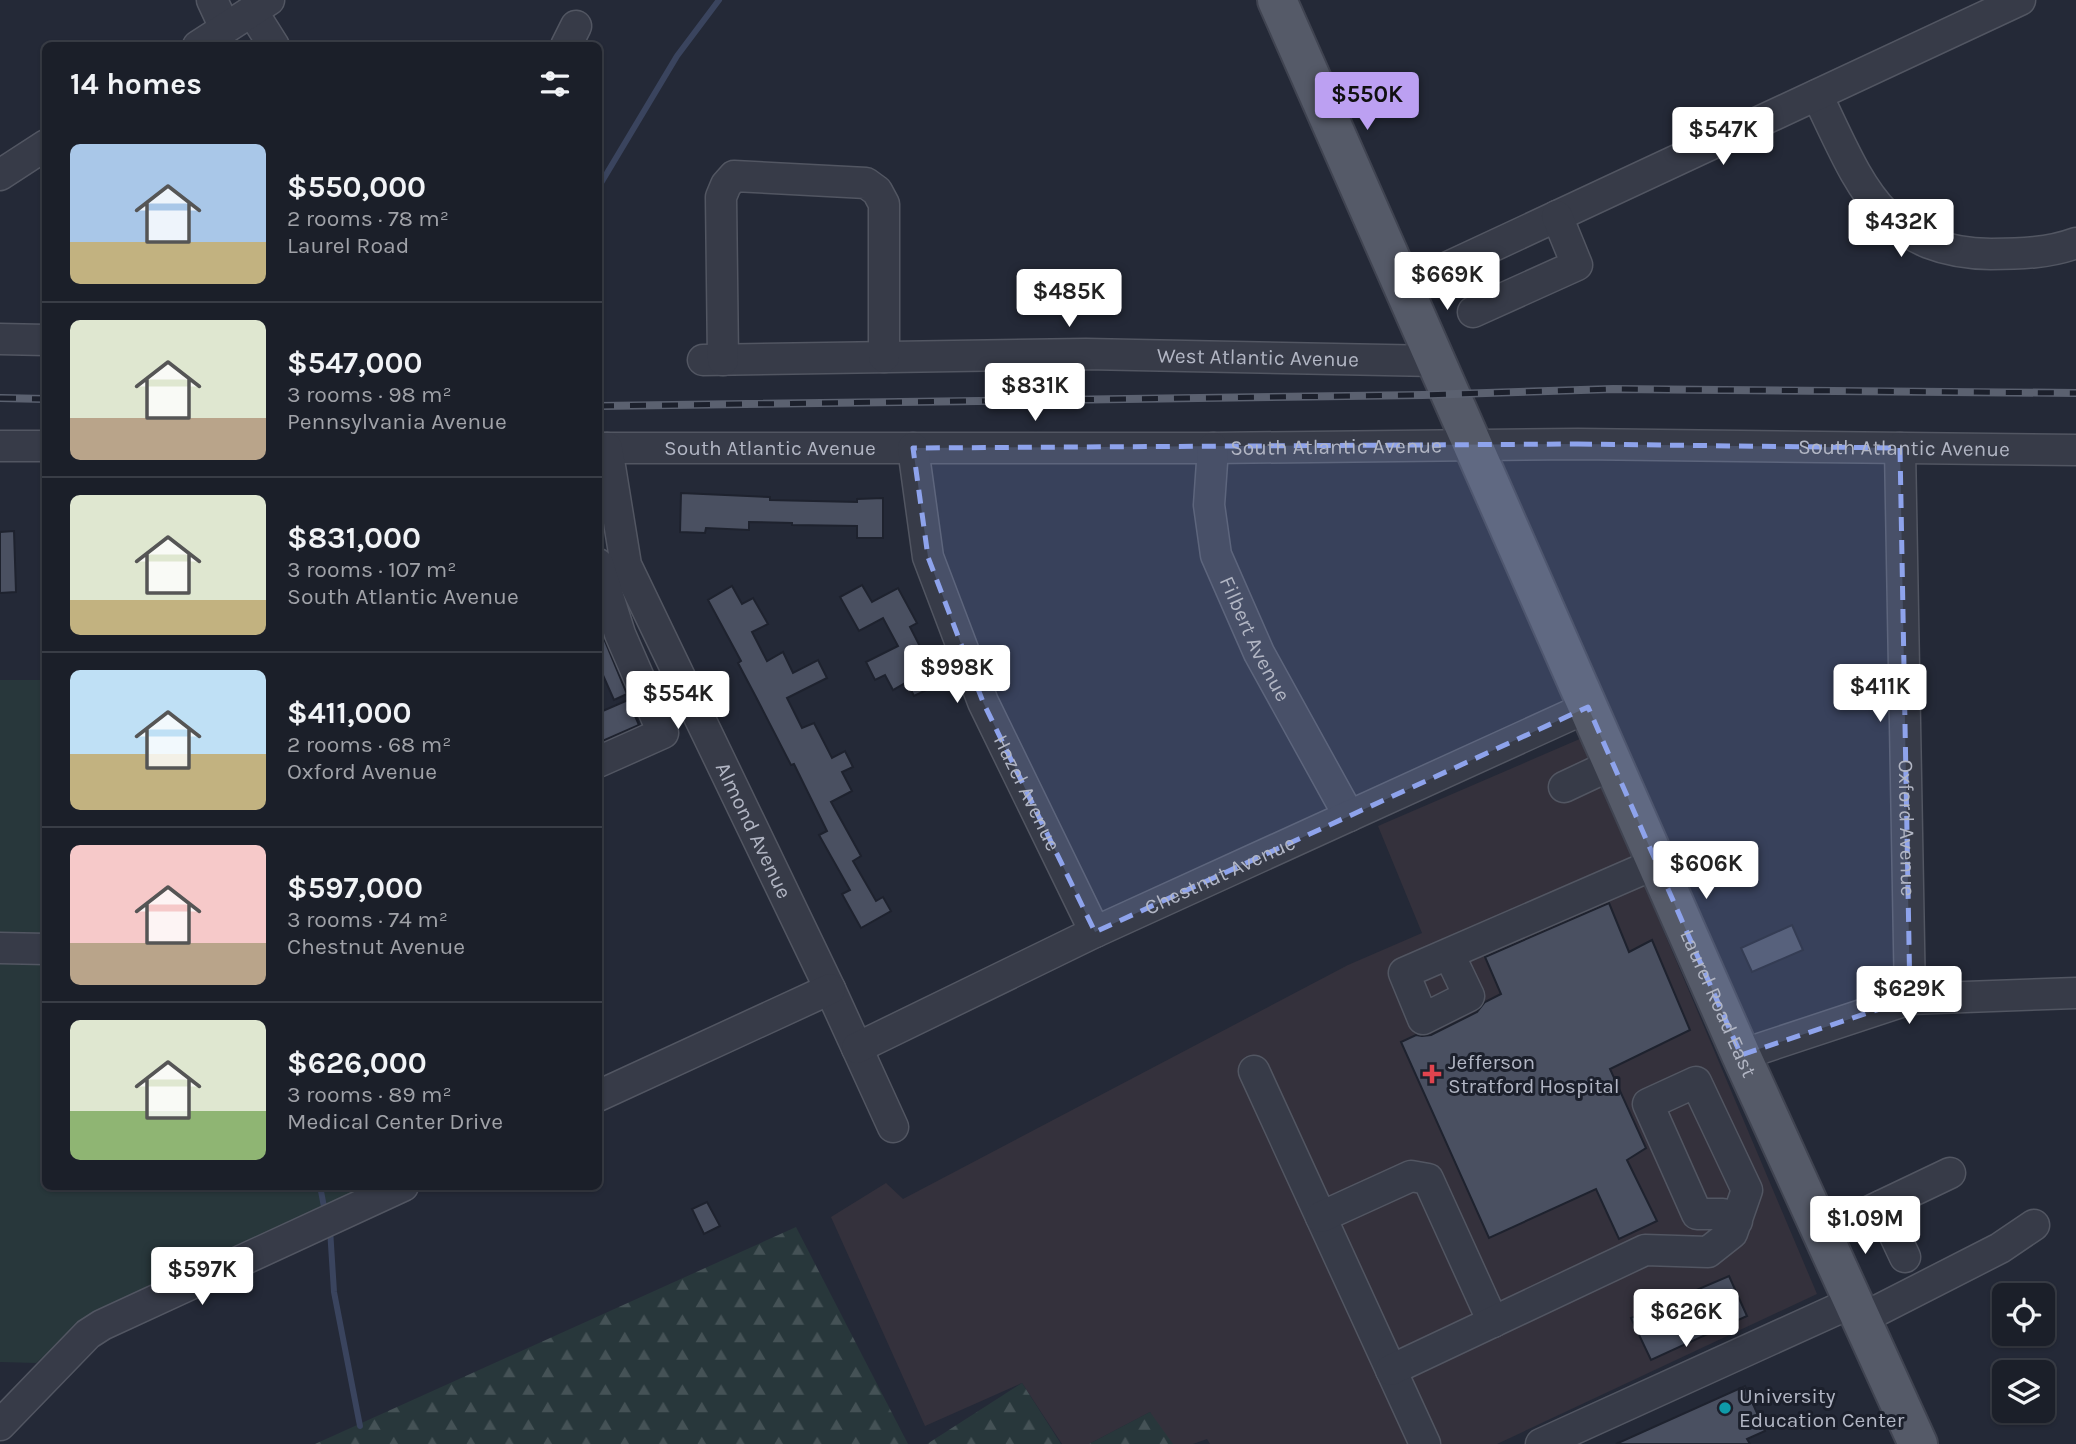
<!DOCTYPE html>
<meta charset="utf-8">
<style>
body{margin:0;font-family:Karla,sans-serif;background:#282c35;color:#f1f3f6;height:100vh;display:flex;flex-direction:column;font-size:26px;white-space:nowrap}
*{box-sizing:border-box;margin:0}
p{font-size:23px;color:#a0a2a8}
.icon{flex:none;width:38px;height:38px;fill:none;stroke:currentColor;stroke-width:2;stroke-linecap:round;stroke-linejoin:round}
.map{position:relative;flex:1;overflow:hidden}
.details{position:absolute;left:42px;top:42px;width:560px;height:1148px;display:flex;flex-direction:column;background:#1b1f29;border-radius:10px;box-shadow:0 2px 5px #0004,0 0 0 2px #393d46}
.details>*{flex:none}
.tools{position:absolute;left:1992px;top:1283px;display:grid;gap:14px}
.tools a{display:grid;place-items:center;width:63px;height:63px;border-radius:10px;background:#1b1f29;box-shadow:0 2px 5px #0004,0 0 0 2px #393d46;font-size:35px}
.price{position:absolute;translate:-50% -60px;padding:0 16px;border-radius:7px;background:#fff;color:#222;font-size:23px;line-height:46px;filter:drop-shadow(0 2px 4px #0008)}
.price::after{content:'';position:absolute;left:50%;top:42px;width:21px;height:16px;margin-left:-10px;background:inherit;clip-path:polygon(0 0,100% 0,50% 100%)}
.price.on{background:#bca0f2;color:#111}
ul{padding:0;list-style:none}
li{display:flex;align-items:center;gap:21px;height:175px;padding:0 28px}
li+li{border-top:2px solid #393d46}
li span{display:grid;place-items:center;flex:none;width:196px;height:140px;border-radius:10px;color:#555}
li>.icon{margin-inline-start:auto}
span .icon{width:84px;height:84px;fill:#fffc;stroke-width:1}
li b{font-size:30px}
h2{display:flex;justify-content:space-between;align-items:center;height:84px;padding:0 28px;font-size:30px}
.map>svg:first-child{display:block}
.medical{fill:#34313c}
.forest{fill:url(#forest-firs)}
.park{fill:#28373b}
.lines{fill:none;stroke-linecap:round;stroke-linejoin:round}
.stream{stroke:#3a445e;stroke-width:6}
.building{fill:#4a5061;stroke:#1e222e;stroke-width:2}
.minor-casing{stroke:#525662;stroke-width:33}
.major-casing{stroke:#404451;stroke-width:42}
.minor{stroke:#373b48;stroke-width:30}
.major{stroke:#555a68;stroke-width:38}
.rail-casing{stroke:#5b6170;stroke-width:8}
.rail{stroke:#1c202c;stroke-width:5;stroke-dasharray:16;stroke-linecap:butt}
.marked{fill:#8ea3ec;fill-opacity:0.2;stroke:#8ea3ec;stroke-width:5;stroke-dasharray:14 9;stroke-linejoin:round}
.health-dot{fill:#e0444e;stroke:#1c202c;stroke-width:2.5}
.culture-dot{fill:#0f9aa8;stroke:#1c202c;stroke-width:2.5}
.labels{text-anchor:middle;stroke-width:6;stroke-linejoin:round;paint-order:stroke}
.street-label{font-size:21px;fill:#b2b6c4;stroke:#1c202c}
.poi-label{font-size:21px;fill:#b2b6c4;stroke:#1c202c;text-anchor:start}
</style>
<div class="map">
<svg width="2076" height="1444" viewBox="0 0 2076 1444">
<defs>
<pattern id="forest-firs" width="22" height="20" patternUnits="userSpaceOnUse" patternTransform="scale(1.75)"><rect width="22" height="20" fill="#28373b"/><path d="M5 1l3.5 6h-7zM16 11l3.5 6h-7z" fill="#455256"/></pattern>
</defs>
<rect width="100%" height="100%" fill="#242937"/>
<!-- medical -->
<path class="medical" d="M 1582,738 L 1817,1294 L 1497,1444 L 1210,1444 L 1207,1439 L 1193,1444 L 1168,1444 L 1150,1412 L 1089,1444 L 1062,1444 L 1022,1383 L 925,1426 L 831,1217 L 886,1183 L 903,1199 L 1348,965 L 1422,933 L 1378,826 Z"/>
<!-- forest -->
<g class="forest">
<path d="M 796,1227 L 908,1444 L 315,1444 Z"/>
<path d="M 1022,1383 L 1061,1444 L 927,1444 Z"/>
<path d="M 1150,1412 L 1173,1444 L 1089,1444 Z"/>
</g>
<!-- park -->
<g class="park">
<rect x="0" y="680" width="45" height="255"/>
<path d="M 0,961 L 45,961 L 46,1186 L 369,1187 L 97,1311 L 36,1363 L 0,1362 Z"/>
</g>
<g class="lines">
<!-- stream -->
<g class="stream">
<path d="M 598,188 L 677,56 L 719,0"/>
<path d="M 320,1186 L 325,1212"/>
<path d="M 330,1229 L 334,1292 L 360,1426"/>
</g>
</g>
<!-- building -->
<g class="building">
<path d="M 681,493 L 770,497 L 770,500 L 857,502 L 857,499 L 883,498 L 883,538 L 857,538 L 857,526 L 792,525 L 792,523 L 749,522 L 749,530 L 706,528 L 705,533 L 680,532 Z"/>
<path d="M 14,531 L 16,592 L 0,593 L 0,532 Z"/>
<path d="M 862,585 L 872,602 L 898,588 L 917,623 L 910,627 L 939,684 L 914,696 L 907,682 L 893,690 L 885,675 L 875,680 L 866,662 L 898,646 L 883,618 L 859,631 L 840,597 Z"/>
<path d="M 732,586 L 742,604 L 753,598 L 768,624 L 752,632 L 767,661 L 783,652 L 793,673 L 818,660 L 827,678 L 787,698 L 802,728 L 814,723 L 832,758 L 845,751 L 853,767 L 842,772 L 852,791 L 831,802 L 861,856 L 853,861 L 876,901 L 883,897 L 891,911 L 861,928 L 842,894 L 850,890 L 819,835 L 827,831 L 794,764 L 791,765 L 756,697 L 738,663 L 741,661 L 708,600 Z"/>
<path d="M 598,624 L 627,694 L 614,700 L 598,664 Z"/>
<path d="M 628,700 L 639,725 L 598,743 L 598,713 Z"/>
<path d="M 1609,903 L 1629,952 L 1652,940 L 1690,1030 L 1610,1069 L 1646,1148 L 1627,1160 L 1657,1221 L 1619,1239 L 1596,1189 L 1489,1238 L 1401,1042 L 1416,1035 L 1422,1036 L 1431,1035 L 1477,1012 L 1485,1002 L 1501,994 L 1485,957 Z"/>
<path d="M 1792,925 L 1803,950 L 1752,972 L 1741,948 Z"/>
<path d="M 707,1202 L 720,1226 L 704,1234 L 692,1209 Z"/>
<path d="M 1729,1276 L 1747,1316 L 1651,1360 L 1631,1318 Z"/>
<path d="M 1745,1386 L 1765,1431 L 1747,1439 L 1750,1444 L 1616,1444 Z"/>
</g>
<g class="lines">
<!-- minor casing -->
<g class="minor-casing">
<g id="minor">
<path d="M 212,0 L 225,28"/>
<path d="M 252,11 L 274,46"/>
<path d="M 198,46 L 269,0"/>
<path d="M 566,46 L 576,26"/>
<path d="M 1817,95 C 1859,181 1880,252 1991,254 C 2020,254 2049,253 2076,243"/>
<path d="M 0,175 L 46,145"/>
<path d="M 1403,288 L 2020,0"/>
<path d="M 1473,312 L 1577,265 L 1557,216"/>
<path d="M 0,339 L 46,340"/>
<path id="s1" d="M 703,360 L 1086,354 L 1436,361"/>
<path d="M 723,360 L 721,197 L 726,185 L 734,176 L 866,183 L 877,191 L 884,204 L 884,357"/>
<path d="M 0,446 L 46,446"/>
<path id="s2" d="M 598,448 L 1213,448 L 1578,444 L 2076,450"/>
<path id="s3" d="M 607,448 L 626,565 L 830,989 L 893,1127"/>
<path id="s4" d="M 913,448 L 928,557 L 983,702 L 1095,932"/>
<path id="s5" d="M 1213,448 L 1209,505 L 1216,555 L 1259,653 L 1349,816"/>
<path id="s6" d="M 1900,448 L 1910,999"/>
<path d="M 598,564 L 620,634 L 663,733 L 598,762"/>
<path d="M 1564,787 L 1613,764"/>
<path d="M 0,948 L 46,949"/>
<path d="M 1449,954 L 1469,996 L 1423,1019 L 1404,973 L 1657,863"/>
<path id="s7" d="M 857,1048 L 1095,932 L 1588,707"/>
<path d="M 1741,1055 L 1910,999 L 2076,993"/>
<path d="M 1254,1071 L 1425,1444"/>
<path d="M 598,1096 L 830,989"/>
<path d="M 1881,1206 L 1905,1257"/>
<path d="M 1321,1217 L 1411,1176 L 1428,1179 L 1493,1322"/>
<path d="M 1822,1234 L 1950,1173"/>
<path d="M 1861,1319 L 2000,1248 L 2034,1225"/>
<path d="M 1391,1370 L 1645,1250 L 1708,1252 L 1732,1233 L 1747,1190 L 1696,1082 L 1648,1104 L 1697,1214 L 1723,1214 L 1737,1221"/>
<path d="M 0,1425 L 88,1334 L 102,1325 L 403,1186"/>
<path d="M 1541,1444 L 1853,1302"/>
</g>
</g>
<!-- major casing -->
<g class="major-casing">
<g id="major">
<path id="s8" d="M 1277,0 L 1741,1055 L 1918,1444"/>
</g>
</g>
<!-- minor -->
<use href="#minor" class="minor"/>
<!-- major -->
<use href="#major" class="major"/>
<!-- rail casing -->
<g class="rail-casing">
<g id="rail">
<path d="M 0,398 L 46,399"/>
<path d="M 598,406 L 1423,395 L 1613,389 L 2076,393"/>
</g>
</g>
<!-- rail -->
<use href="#rail" class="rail"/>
</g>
<!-- marked area -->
<path class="marked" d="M 1578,444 L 1900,448 L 1910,999 L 1741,1055 L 1588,707 L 1095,932 L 983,702 L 928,557 L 913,448 Z"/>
<!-- markers -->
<path class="health-dot" d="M1428.5 1063.5h7v7h7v7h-7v7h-7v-7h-7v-7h7z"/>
<circle class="culture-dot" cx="1725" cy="1408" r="7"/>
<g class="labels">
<!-- street labels -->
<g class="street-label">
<text dy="7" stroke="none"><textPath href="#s1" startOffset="555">West Atlantic Avenue</textPath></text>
<text dy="7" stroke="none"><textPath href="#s2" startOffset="738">South Atlantic Avenue</textPath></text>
<text dy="7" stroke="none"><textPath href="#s2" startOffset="172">South Atlantic Avenue</textPath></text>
<text dy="7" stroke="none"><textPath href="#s2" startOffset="1306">South Atlantic Avenue</textPath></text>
<text dy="7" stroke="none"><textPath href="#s5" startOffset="200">Filbert Avenue</textPath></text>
<text dy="7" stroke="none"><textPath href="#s4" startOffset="366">Hazel Avenue</textPath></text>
<text dy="7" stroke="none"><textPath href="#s6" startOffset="380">Oxford Avenue</textPath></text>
<text dy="7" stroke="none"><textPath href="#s3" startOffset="413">Almond Avenue</textPath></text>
<text dy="7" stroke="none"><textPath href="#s7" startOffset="402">Chestnut Avenue</textPath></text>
<text dy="7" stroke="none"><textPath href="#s8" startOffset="1096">Laurel Road East</textPath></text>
</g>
<!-- poi labels -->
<g class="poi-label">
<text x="1448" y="1069">Jefferson<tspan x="1448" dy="24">Stratford Hospital</tspan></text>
<text x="1739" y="1403">University<tspan x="1739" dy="24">Education Center</tspan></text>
</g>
</g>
</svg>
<div class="tools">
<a><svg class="icon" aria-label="locate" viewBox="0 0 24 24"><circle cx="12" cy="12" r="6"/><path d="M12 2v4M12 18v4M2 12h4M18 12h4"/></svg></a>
<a><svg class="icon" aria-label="layers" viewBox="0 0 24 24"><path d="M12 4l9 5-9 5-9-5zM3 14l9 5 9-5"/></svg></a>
</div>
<b class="price on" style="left:1367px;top:132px">$550K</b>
<b class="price" style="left:1723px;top:167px">$547K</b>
<b class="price" style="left:1901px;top:259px">$432K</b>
<b class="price" style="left:1447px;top:312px">$669K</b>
<b class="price" style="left:1069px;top:329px">$485K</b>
<b class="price" style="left:1035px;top:423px">$831K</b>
<b class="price" style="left:957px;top:705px">$998K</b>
<b class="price" style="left:1880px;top:724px">$411K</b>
<b class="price" style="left:678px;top:731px">$554K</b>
<b class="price" style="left:1706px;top:901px">$606K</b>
<b class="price" style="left:1909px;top:1026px">$629K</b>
<b class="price" style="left:1865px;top:1256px">$1.09M</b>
<b class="price" style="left:202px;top:1307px">$597K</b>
<b class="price" style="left:1686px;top:1349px">$626K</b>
<section class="details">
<h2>14 homes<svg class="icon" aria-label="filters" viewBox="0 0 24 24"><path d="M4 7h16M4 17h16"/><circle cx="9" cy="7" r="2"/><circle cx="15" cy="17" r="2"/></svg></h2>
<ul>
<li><span style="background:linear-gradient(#a9c7e8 70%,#c2b280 0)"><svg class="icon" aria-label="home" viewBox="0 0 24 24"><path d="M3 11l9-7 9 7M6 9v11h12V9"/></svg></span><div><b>$550,000</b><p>2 rooms · 78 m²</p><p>Laurel Road</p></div></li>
<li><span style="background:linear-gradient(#dfe7d0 70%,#b9a48a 0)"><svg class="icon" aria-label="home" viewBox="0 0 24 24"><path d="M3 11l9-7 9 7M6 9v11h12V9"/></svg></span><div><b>$547,000</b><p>3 rooms · 98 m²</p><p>Pennsylvania Avenue</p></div></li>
<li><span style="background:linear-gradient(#dfe7d0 75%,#c2b280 0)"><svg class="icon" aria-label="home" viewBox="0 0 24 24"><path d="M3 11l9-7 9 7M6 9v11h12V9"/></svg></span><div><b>$831,000</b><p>3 rooms · 107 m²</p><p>South Atlantic Avenue</p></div></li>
<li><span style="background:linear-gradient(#bfe0f5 60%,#c2b280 0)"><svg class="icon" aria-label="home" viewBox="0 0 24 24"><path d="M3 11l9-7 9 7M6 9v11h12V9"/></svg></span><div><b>$411,000</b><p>2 rooms · 68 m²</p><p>Oxford Avenue</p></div></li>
<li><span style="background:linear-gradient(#f6c9c9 70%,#b9a48a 0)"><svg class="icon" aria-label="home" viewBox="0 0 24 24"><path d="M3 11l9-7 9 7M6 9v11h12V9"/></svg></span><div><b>$597,000</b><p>3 rooms · 74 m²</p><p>Chestnut Avenue</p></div></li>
<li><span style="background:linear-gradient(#dfe7d0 65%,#8fb573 0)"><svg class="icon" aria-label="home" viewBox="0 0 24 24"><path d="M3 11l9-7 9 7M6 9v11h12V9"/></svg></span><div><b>$626,000</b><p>3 rooms · 89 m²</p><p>Medical Center Drive</p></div></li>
</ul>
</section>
</div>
